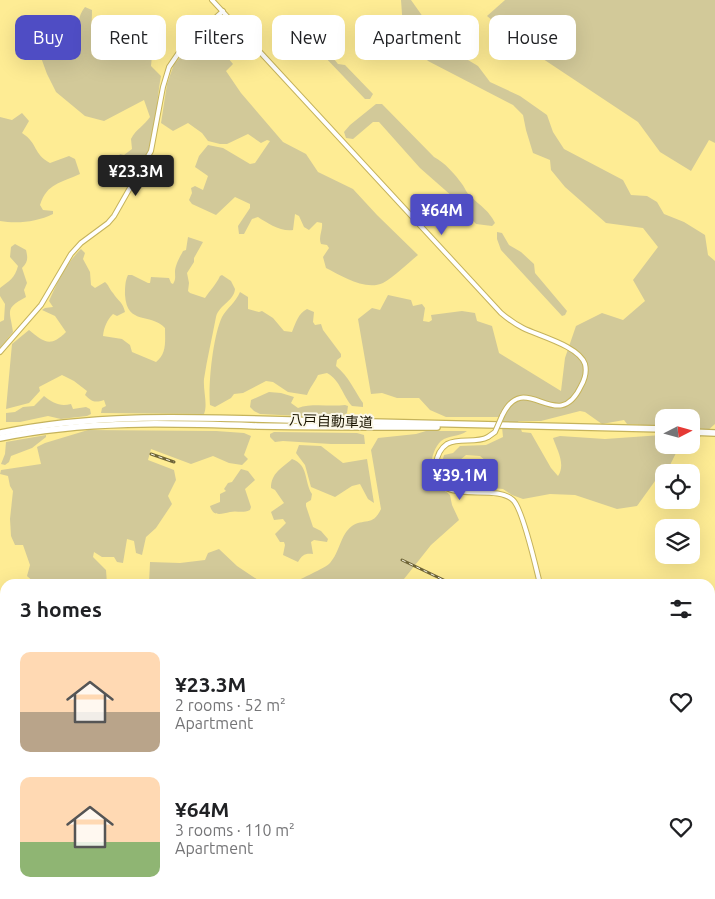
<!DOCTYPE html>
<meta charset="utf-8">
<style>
body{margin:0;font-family:Ubuntu,"Noto Sans JP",sans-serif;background:#f6f6f6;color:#202124;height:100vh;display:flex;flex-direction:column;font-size:19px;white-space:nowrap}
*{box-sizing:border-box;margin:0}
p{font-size:16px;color:#757577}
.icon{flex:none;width:28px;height:28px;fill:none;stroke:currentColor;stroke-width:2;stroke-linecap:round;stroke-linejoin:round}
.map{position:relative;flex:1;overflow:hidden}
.side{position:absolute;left:0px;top:579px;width:715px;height:321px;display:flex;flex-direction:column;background:#fff;border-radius:15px 15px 0 0;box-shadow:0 5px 20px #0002}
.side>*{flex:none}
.hud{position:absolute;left:15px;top:15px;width:685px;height:45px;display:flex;gap:10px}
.needle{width:32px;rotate:84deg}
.controls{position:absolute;left:655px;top:409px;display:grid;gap:10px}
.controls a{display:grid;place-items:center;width:45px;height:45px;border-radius:10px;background:#fff;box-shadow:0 5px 20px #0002;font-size:25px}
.price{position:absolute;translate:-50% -42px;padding:0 11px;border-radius:5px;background:#4f4dc4;color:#fff;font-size:16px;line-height:32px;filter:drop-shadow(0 1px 2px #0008)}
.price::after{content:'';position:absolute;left:50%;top:30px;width:15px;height:11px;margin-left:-8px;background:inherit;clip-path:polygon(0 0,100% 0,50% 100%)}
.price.selected{background:#222;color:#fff}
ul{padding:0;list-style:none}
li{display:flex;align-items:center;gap:15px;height:125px;padding:0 20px}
li span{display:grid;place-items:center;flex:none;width:140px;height:100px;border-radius:10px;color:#555}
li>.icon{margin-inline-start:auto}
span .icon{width:60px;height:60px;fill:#fffc;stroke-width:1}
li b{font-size:21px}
h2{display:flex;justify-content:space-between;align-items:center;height:60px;padding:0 20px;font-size:21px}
.chip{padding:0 18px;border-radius:10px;background:#fff;box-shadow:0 5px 20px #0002;font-size:18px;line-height:45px}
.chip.selected{background:#4f4dc4;color:#fff}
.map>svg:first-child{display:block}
.green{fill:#d2c999;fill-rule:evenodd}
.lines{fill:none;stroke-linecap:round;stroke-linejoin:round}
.stream{stroke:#679474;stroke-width:1}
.minor-casing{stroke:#c5b35c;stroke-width:6}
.highway-casing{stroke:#c5b35c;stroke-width:8}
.minor{stroke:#fff;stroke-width:4}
.highway{stroke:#fff;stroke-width:5.5}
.rail-casing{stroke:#6f6538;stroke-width:3}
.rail{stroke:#fbf8e8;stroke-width:1;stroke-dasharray:4;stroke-linecap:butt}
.minor-bridge-casing{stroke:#c5b35c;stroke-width:6;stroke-linecap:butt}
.minor-bridge{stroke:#fff;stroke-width:4}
.labels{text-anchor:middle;stroke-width:4;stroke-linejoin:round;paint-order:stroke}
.street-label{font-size:14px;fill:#191400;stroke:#fbf8e8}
</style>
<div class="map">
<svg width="715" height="899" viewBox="0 0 715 899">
<rect width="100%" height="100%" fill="#feec94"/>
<!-- green -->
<g class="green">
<path d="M 401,0 L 411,0 L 443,45 L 478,66 L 490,82 L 520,96 L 547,115 L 553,132 L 564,149 L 623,180 L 631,195 L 647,196 L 657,202 L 664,214 L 684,222 L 705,235 L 708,255 L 715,261 L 715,424 L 698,439 L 691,441 L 691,418 L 664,418 L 664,445 L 672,445 L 669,448 L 676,453 L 669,467 L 655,481 L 637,506 L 617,509 L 575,495 L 550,494 L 523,499 L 512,495 L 503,489 L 492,488 L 488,475 L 492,466 L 480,456 L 466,455 L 448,470 L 442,463 L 444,455 L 453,453 L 460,446 L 486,445 L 503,437 L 501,417 L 446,417 L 430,410 L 419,398 L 397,398 L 382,393 L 371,394 L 358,319 L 372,308 L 380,310 L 388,295 L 411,300 L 413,306 L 422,304 L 425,308 L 423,321 L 429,322 L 432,320 L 431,315 L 462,311 L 475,313 L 477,321 L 492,326 L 499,353 L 561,391 L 565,358 L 576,326 L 602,313 L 623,320 L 645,301 L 633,280 L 658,247 L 643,228 L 606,223 L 565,187 L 551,170 L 550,160 L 533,153 L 526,130 L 523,115 L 513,105 L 428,61 L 411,43 L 403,28 ZM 580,411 L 585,412 L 602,424 L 624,420 L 627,424 L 658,426 L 662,435 L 605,439 L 560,436 L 553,438 C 557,450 566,464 558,476 L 551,468 L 531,433 L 522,432 L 518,421 L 541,421 Z"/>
<path d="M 505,0 L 715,0 L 715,143 L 709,140 L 691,171 L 660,152 L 638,122 L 522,45 L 487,16 Z"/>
<path d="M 85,7 L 92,10 C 92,26 90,40 92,55 L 99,59 L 111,50 L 146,40 L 153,45 L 151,66 L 161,76 C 156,102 157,130 147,155 C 143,164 138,172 133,180 L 118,157 L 120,154 L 124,155 L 132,149 L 131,139 C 136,129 144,126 150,117 L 144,100 L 104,121 L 85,116 L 56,92 L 47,74 L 39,52 L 47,41 L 79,34 C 78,24 78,16 85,7 Z"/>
<path d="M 301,26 L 313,33 L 338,64 L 345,65 L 373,94 L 370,99 L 365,99 L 300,31 Z"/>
<path d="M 204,33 L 207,33 L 233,64 L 226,71 L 241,93 L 283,142 L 306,154 L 318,172 L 353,189 L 377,215 L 418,255 C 407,264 395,276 383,283 C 365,291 342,276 326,268 L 323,257 L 329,248 L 327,245 L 321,244 C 318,237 323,230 322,223 L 317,222 L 309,230 L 304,227 L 299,216 L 295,214 L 293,230 C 281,232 267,223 258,217 L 252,219 L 244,234 L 239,234 L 238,226 L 250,208 L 250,204 L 235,197 L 216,215 L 192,204 L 189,200 L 192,193 L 191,188 L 195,186 L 203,190 L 208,176 L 195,167 L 199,156 L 208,145 L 223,148 L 250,164 L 255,163 L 270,141 L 267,140 L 261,143 L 248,134 L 227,144 L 220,144 L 208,141 L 202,133 L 188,123 L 173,131 L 161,123 L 167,84 L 174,64 Z"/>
<path d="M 376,104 L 382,104 L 434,157 C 444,162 455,174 462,184 C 465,188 467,194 471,197 C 481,206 489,211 495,223 L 492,226 L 476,224 L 453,197 L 420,168 L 379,122 L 373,122 L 353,139 L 346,138 L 344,132 L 350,125 Z"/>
<path d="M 22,113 L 29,121 L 22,133 C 38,143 33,154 50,163 L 69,156 L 75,159 L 80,174 C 61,183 47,183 40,205 L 43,210 L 53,211 L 53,214 C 37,222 17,224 0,221 L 0,117 L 12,120 Z"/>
<path d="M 497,232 L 502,233 L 509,245 L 521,252 L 534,264 L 535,273 L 567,311 L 565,315 L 562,316 L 501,250 L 497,239 Z"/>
<path d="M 188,237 L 203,242 L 194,258 L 194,262 L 187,273 L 189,283 L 188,291 L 190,293 L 205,298 C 210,290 216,285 220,276 L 222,275 L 231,281 L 235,289 C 234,301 219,305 216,317 C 212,338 207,359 204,379 C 203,391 208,404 204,414 L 101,413 L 102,408 L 106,406 L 104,400 C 95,403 92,402 85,395 L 87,391 L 74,381 L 62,375 L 39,387 L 40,391 L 29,403 L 6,409 L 12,344 L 29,330 C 44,342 50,348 66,332 L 55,316 L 42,310 L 45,308 L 53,307 L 49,301 C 57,283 67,262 81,249 L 85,253 L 83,259 L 90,272 L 91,285 L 95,288 L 105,282 C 109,285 109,289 113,293 C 118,301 123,302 125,312 L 117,316 L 113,314 C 107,320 104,327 103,336 L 122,339 L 130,345 L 132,352 L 156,362 C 167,354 165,341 165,328 C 150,312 127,326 125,295 C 125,288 125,281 128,275 L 132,275 L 148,283 L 150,283 L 151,277 L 169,278 L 171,283 L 173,284 C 176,279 175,277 175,272 C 175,265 180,257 183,251 L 186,250 Z"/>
<path d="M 15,244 L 26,250 C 28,258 28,262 22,268 L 27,283 L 24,290 L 26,297 C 4,309 10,310 13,332 L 0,348 L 0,322 L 4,320 L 5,304 L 0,296 L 0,288 C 9,281 15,278 18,266 L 10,257 L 11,247 Z"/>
<path d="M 240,292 L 248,297 L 248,309 L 259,312 L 262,311 L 273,318 L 284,331 L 292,332 C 296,322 298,314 307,309 L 314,312 L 313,322 L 315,325 L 321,324 L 323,330 L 341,354 L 341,357 L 337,360 L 336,366 C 349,377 354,390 363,403 L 363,407 L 352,406 C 342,395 341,381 327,373 L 318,375 C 315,382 310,387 307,395 L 288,392 L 273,382 L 266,381 L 243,393 L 234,394 L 231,398 L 215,407 L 210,405 C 208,384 213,336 222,317 C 227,308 236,302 240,292 Z"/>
<path d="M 269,392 L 281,393 L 294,397 L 291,403 L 298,408 C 312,403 330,407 345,405 L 348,406 L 347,413 L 344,415 L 300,416 L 260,414 L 254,411 L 250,407 L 251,400 Z"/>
<path d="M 44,396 C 53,403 60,407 71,404 L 73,409 L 86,407 L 90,409 L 91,414 L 87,416 L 61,419 L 48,416 L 20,422 L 6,422 L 6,413 L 15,412 L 23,407 L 34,406 Z"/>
<path d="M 88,430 L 216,431 L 244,433 L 251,436 L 244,455 L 248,459 L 242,465 L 229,463 L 213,456 L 191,464 L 151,449 L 148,460 L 174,470 L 176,480 L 168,496 L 172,504 L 156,528 L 146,537 L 142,555 L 136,553 L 134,541 L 127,539 L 123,563 L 117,562 L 114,557 L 102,557 L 94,552 L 93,557 L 106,570 L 107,584 L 36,584 L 27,576 L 30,565 L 23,545 L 15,545 L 11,536 L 10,519 L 13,491 L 10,486 L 8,476 L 0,474 L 1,470 L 41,464 L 37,447 L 45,443 Z"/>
<path d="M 426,431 L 467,431 C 459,437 449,435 441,441 C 433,448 428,468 433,478 C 436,485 444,490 450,495 L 452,505 L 459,520 L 431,545 L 400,584 L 292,584 C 301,578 324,569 330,563 C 340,552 340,535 352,526 C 363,518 373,527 381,509 L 371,450 L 378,438 L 416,434 Z"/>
<path d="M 274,432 L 357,433 L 364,435 L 365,444 L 331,444 L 283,441 L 275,442 L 270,437 L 270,434 Z"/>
<path d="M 46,435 L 46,437 L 32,448 L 11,456 L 9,462 L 5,465 L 1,464 L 5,454 L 6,442 Z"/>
<path d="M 299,445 L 321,446 L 343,463 L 367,459 L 374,503 L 368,499 L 360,484 L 352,486 L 335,497 L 311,487 L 305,465 L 296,453 Z"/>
<path d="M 292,459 C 309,465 304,482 312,494 L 311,500 L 306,503 L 306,506 L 313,527 L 321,531 L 328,539 L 327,542 L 314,540 L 311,542 L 313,554 C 305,553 302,555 298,562 L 283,555 L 285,545 L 284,542 L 280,542 L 275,534 L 286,523 L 283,519 L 274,520 L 271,512 L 284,503 L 275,490 L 271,488 C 271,473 282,468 292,459 Z"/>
<path d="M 241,469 L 248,471 L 255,480 L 245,489 L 251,507 L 250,510 C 241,514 238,510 230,512 C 221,514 213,517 210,506 L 220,502 L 220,494 L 226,491 L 224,489 L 228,483 L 232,482 Z"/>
<path d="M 219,549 L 237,566 L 261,582 L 261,584 L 149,584 L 150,562 L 180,563 L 205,560 L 208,553 Z"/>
<path d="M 0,828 L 5,829 L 5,889 L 0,885 Z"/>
</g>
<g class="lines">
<!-- stream -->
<path class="stream" d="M 710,867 L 715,874"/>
<!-- minor casing -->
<g class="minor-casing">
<g id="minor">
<path d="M 212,0 L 501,313 C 508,319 515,324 523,328 C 539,336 579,346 585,364 C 587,372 585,379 581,386 C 557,437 525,367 502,416"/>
<path d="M 0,352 L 41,305 L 71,254 L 81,243 L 108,223 L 114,216 L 151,151 L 163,87 L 169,67 L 182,48 L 223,11"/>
<path d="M 488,437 C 475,444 460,437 447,444 C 441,448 437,456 436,464 C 433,510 493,481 513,500 C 523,509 536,568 540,584"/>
<path d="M 710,756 L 715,759"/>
<path d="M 98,899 L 103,895"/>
</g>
</g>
<!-- highway casing -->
<g class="highway-casing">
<g id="highway">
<path d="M 691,432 L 715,433"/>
<path d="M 0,433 C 108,410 221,419 331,421 C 442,424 553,426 664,429"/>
<path d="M 0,438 C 85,420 171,423 258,426 C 318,427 377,427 437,427"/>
</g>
</g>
<!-- minor -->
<use href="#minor" class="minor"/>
<!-- highway -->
<use href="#highway" class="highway"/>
<!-- rail casing -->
<g class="rail-casing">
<g id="rail">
<path d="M 151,454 L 174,462"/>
<path d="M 402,560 L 452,584"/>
<path d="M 710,729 L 715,732"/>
<path d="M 710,751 L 715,754"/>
<path d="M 0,815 L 5,815"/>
<path d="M 0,824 L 5,825"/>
</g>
</g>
<!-- rail -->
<use href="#rail" class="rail"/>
<!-- minor-bridge casing -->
<g class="minor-bridge-casing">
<path id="minor-bridge" d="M 488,437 L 495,432 L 502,416"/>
</g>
<!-- minor-bridge -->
<use href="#minor-bridge" class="minor-bridge"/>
</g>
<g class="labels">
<!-- street labels -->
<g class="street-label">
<text transform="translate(331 421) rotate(2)" y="5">八戸自動車道</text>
</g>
</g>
</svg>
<div class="controls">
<a><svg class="needle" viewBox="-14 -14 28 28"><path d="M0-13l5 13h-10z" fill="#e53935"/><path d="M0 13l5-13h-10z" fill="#757577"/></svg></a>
<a><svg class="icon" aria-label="locate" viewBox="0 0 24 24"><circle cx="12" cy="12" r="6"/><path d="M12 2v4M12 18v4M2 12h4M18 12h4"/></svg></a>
<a><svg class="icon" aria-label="layers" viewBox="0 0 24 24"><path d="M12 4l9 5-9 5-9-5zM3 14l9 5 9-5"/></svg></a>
</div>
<b class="price selected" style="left:136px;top:197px">¥23.3M</b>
<b class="price" style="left:442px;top:236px">¥64M</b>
<b class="price" style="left:460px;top:501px">¥39.1M</b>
<div class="hud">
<a class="chip selected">Buy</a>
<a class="chip">Rent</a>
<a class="chip">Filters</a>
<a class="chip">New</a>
<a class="chip">Apartment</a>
<a class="chip">House</a>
</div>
<section class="side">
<h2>3 homes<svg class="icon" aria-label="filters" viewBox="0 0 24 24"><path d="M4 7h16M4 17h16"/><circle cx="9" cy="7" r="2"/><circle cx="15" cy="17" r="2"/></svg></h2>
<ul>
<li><span style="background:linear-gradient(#ffd9b3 60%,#b9a48a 0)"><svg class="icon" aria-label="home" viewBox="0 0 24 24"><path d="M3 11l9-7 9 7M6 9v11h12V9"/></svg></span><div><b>¥23.3M</b><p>2 rooms · 52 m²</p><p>Apartment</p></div><svg class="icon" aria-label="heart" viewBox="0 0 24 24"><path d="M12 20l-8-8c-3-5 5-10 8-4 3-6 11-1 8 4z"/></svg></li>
<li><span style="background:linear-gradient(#ffd9b3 65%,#8fb573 0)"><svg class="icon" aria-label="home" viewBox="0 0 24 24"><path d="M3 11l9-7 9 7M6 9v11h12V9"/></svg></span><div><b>¥64M</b><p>3 rooms · 110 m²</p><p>Apartment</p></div><svg class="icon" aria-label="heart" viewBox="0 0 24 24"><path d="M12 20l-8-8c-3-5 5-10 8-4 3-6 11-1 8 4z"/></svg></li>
</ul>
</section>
</div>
